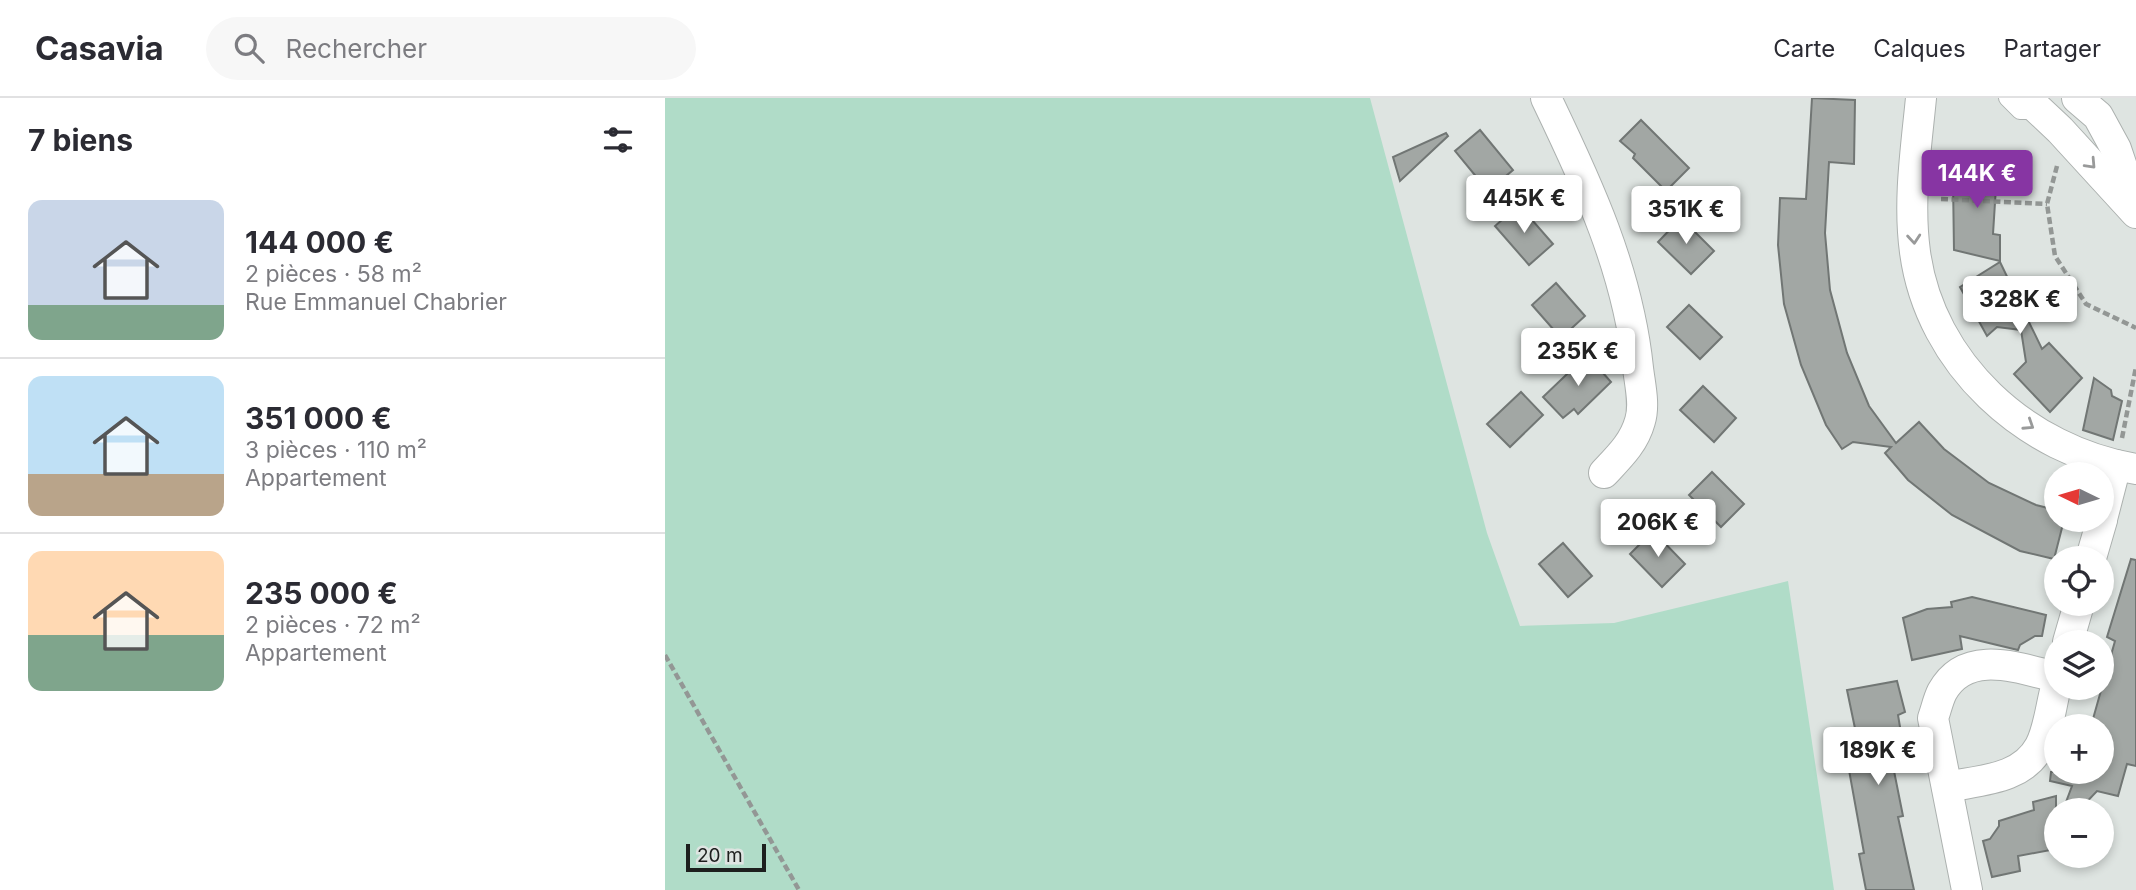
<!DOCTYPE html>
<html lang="fr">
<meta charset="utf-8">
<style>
body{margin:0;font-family:Inter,sans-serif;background:#f7f7f7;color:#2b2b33;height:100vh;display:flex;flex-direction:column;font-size:26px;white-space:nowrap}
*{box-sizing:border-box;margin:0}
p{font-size:23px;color:#7c7c81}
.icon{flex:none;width:38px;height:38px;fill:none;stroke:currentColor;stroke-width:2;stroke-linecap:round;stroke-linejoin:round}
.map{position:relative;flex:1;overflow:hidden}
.drawer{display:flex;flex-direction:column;background:#fff;width:665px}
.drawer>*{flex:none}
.needle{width:46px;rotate:275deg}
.fabs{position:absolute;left:1379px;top:364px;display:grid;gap:14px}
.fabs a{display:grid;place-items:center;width:70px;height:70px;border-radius:50%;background:#fff;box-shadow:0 4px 10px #0003;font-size:35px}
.scale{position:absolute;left:21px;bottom:18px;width:80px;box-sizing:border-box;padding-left:7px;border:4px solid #1d1f1e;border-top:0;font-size:19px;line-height:24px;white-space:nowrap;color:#1d1f1e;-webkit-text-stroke:5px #dee4e1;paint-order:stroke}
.price{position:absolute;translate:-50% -60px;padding:0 16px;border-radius:7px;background:#fff;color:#222;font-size:23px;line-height:46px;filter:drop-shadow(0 2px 4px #0008)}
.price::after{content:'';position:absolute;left:50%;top:42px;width:21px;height:16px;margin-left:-10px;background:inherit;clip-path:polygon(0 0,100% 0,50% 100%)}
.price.on{background:#8735a3;color:#fff}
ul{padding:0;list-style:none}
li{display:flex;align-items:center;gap:21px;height:175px;padding:0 28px}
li+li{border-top:2px solid #e1e1e2}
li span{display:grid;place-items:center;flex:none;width:196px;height:140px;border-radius:14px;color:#555}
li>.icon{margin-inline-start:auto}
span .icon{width:84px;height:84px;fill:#fffc;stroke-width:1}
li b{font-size:30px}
h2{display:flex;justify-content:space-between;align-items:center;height:84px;padding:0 28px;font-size:30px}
header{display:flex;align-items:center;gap:42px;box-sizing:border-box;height:98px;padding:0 35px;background:#fff;border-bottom:2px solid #e1e1e2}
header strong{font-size:33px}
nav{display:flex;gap:38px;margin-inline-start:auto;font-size:24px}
.search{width:490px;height:63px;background:#f7f7f7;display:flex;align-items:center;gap:18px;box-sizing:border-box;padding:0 24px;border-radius:38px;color:#7c7c81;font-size:26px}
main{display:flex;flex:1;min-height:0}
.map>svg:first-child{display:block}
.green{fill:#b0dcc8}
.building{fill:#a2a7a4;stroke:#717674;stroke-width:2}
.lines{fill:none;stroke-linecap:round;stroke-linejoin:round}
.lane-casing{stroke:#acb1af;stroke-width:18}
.street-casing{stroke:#acb1af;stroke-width:32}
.path{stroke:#939795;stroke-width:4.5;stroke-dasharray:7 3.5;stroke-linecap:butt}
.lane{stroke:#fff;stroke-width:16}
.street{stroke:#fff;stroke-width:30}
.oneway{stroke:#999a9a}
</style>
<header>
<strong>Casavia</strong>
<div class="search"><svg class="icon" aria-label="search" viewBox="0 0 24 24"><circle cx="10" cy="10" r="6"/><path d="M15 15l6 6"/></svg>Rechercher</div>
<nav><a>Carte</a><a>Calques</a><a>Partager</a></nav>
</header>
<main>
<section class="drawer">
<h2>7 biens<svg class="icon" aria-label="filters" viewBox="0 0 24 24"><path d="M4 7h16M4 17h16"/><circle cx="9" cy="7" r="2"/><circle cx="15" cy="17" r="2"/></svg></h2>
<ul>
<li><span style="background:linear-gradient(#c9d6e8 75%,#7fa58c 0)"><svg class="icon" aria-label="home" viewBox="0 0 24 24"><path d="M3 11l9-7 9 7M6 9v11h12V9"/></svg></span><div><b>144 000 €</b><p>2 pièces · 58 m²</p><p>Rue Emmanuel Chabrier</p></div></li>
<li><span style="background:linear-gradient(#bfe0f5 70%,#b9a48a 0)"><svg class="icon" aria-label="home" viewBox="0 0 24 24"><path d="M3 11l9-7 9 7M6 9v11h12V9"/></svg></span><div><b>351 000 €</b><p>3 pièces · 110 m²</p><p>Appartement</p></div></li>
<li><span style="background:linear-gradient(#ffd9b3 60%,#7fa58c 0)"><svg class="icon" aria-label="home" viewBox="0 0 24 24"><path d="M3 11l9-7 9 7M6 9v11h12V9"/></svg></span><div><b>235 000 €</b><p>2 pièces · 72 m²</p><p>Appartement</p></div></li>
</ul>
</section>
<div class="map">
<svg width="1471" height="792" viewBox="0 0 1471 792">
<rect width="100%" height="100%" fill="#dee4e1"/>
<!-- green -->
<path class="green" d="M 0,0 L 705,0 L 822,435 L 855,528 L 949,525 L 1123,483 L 1169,792 L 0,792 Z"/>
<!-- building -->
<g class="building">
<path d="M 1147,0 L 1190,2 L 1189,66 L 1164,64 L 1160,135 L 1165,192 L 1182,255 L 1204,308 L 1231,345 L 1254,324 L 1279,351 L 1324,385 L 1371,407 L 1391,412 L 1391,422 L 1399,422 L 1389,461 L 1355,453 L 1287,417 L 1243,382 L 1220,355 L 1226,349 L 1188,344 L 1177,351 L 1161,327 L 1136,267 L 1119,206 L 1113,147 L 1115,100 L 1141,101 Z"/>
<path d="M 976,22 L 1024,70 L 1001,93 L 968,60 L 970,56 L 955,43 Z"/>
<path d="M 815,32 L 848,72 L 823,93 L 790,53 Z"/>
<path d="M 781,35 L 783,38 L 735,83 L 728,59 Z"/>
<path d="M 1296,65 L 1341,69 L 1341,88 L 1331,89 L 1328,136 L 1335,137 L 1335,163 L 1289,152 L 1288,83 L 1294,84 Z"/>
<path d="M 854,107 L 888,146 L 864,167 L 830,128 Z"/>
<path d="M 1016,120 L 1049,153 L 1026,176 L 993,144 Z"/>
<path d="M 1335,164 L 1377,251 L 1384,245 L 1417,280 L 1385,314 L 1349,276 L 1361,264 L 1356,232 L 1332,229 L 1322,238 L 1295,189 Z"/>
<path d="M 891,185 L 920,218 L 896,240 L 867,207 Z"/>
<path d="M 1024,207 L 1057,239 L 1035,261 L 1002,229 Z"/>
<path d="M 922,257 L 946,284 L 913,316 L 909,311 L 898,320 L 878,299 Z"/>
<path d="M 1429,280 L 1446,292 L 1447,298 L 1457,303 L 1448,342 L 1418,332 Z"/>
<path d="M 1038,288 L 1071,320 L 1049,344 L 1015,312 Z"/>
<path d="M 856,294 L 878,317 L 845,349 L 822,326 Z"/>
<path d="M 1047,374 L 1079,406 L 1056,429 L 1024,397 Z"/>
<path d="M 988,433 L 1020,466 L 997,489 L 965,456 Z"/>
<path d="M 898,445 L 927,478 L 903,499 L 874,466 Z"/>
<path d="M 1466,461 L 1471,462 L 1471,668 L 1462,666 L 1453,698 L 1432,693 L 1414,712 L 1398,712 L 1407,688 L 1385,683 L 1386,674 L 1437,674 L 1437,628 L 1426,628 L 1450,543 L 1442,539 Z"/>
<path d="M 1307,499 L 1381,517 L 1377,538 L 1370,538 L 1355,547 L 1353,552 L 1295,538 L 1297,551 L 1247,562 L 1238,520 L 1262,511 L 1287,509 L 1286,504 Z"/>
<path d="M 1232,583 L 1240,614 L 1233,617 L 1236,635 L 1222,638 L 1238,718 L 1233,719 L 1249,792 L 1201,792 L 1194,756 L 1199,755 L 1182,661 L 1191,659 L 1188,644 L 1192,640 L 1182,592 Z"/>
<path d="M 1391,698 L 1391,751 L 1353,758 L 1355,773 L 1327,779 L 1318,743 L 1325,741 L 1334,728 L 1334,723 L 1369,712 L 1368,704 Z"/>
</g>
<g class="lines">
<!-- lane casing -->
<g class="lane-casing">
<path id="lane" d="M 1342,0 L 1355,13 L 1365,13"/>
</g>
<!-- street casing -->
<g class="street-casing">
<g id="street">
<path d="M 881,0 C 923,87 963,173 973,270 C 975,287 980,307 975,323 C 969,345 954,359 939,375"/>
<path d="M 1256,0 C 1251,51 1243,103 1250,154 C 1265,266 1361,353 1471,371"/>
<path d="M 1361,0 L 1395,32 L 1471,115"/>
<path d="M 1412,0 L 1433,18 L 1451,51 L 1469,104"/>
<path d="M 1437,421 L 1451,367"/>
<path d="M 1426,460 L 1437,422"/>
<path d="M 1403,544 L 1414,506"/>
<path d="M 1282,689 C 1315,682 1357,682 1375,648 C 1384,631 1386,607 1391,589"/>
<path d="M 1302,792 L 1268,620 C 1271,612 1273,602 1277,594 C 1301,550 1353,570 1391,579"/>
</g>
</g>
<!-- path -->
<g class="path">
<path d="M 1392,68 L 1382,106 L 1390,158 L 1421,206 L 1471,230"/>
<path d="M 1276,101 L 1382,106"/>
<path d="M 1457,340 L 1471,269"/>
<path d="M 0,557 L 134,792"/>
</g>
<!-- lane -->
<use href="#lane" class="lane"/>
<!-- street -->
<use href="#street" class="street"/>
</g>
<!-- one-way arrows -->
<defs><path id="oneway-chevron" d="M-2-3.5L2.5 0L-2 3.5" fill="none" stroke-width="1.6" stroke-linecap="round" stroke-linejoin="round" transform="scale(1.75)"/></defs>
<g class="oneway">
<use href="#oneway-chevron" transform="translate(1426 66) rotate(47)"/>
<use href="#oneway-chevron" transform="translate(1249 141) rotate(85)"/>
<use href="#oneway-chevron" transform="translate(1364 327) rotate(33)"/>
</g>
</svg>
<div class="fabs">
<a><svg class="needle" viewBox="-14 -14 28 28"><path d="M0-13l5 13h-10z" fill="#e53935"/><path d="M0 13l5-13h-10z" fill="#7c7c81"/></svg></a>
<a><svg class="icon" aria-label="locate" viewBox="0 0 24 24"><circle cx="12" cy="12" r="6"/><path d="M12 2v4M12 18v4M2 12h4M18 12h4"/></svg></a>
<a><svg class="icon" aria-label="layers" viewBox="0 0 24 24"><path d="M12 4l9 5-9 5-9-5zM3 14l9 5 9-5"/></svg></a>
<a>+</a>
<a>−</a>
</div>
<div class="scale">20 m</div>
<b class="price on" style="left:1312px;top:112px">144K €</b>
<b class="price" style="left:859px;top:137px">445K €</b>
<b class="price" style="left:1021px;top:148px">351K €</b>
<b class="price" style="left:1355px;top:238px">328K €</b>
<b class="price" style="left:913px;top:290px">235K €</b>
<b class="price" style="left:993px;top:461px">206K €</b>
<b class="price" style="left:1213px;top:689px">189K €</b>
</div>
</main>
